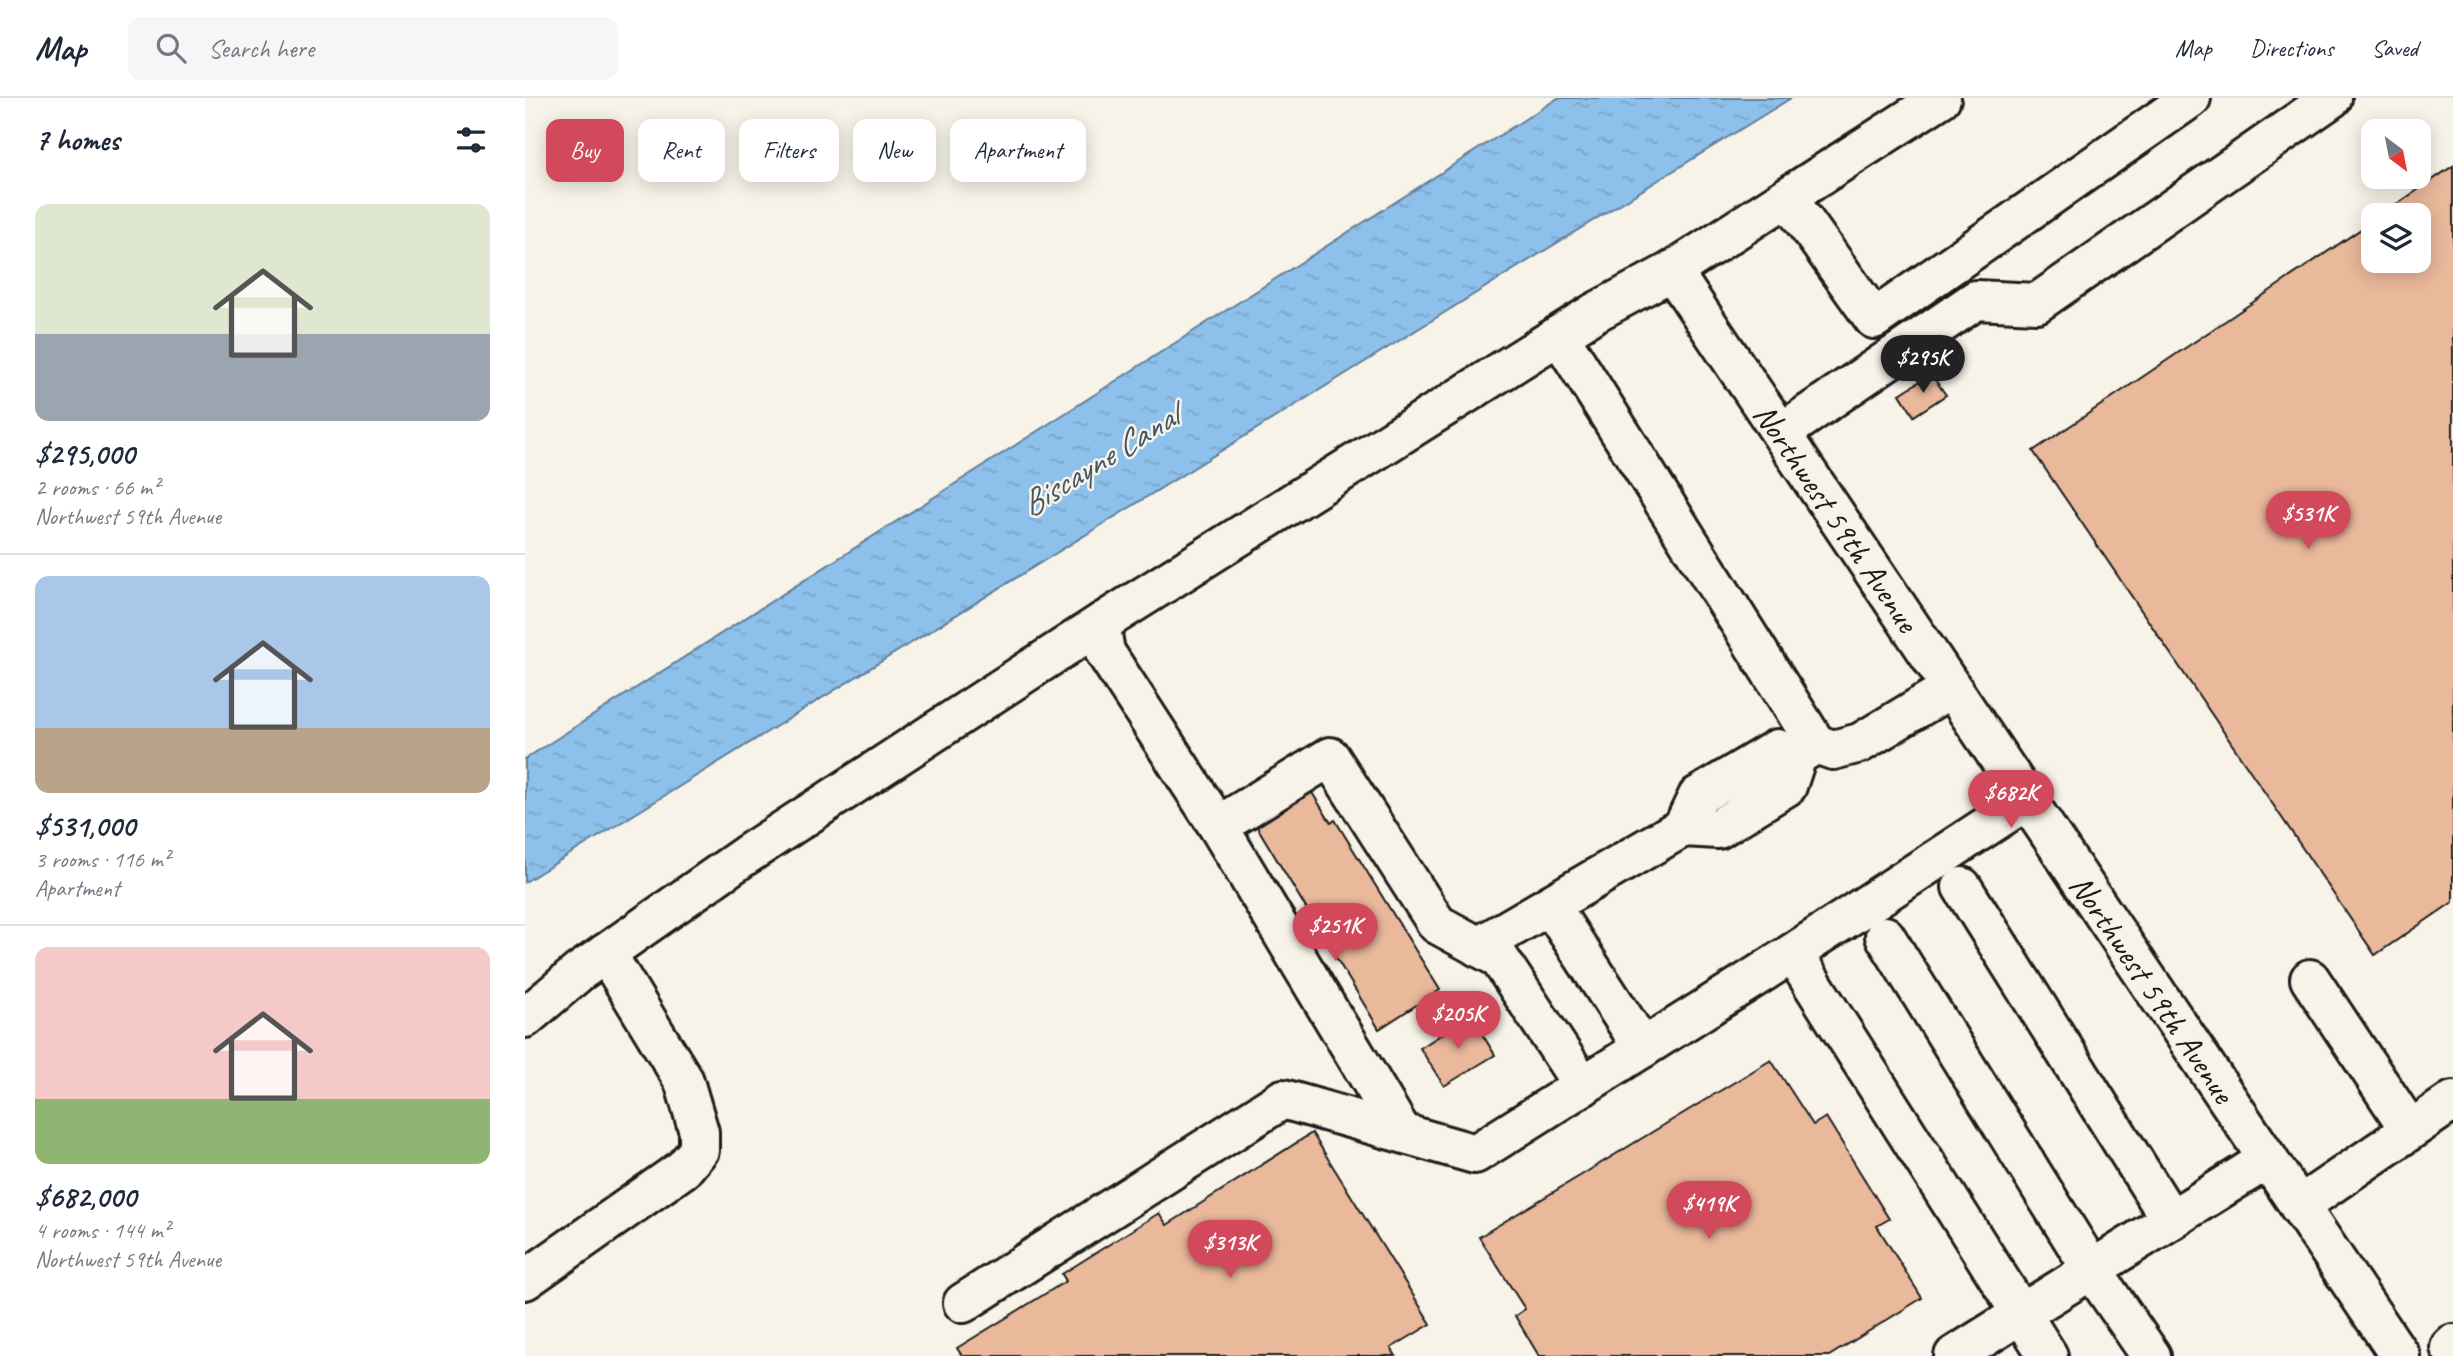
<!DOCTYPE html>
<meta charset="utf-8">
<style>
body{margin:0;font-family:Caveat,sans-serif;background:#f6f6f7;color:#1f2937;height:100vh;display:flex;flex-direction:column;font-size:26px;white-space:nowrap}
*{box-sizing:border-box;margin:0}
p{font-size:23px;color:#747a83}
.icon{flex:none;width:38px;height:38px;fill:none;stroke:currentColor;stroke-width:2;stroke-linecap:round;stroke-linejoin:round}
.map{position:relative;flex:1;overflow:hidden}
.panel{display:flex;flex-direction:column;background:#fff;width:525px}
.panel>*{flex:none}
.banner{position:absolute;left:21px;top:21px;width:665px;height:63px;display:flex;gap:14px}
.needle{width:46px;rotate:148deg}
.buttons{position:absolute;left:1836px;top:21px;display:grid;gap:14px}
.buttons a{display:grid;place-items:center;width:70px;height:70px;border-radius:14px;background:#fff;box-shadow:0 4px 18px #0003;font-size:35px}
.price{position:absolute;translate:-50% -60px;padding:0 16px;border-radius:24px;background:#d1495b;color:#fff;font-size:23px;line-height:46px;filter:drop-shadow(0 2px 4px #0008)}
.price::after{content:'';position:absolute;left:50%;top:42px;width:21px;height:16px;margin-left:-10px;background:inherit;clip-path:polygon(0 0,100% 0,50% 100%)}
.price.active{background:#222;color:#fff}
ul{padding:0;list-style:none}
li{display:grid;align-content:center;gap:14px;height:371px;padding:0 35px}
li+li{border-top:2px solid #e0e1e3}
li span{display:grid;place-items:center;height:217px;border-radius:14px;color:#555}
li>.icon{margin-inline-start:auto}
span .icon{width:126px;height:126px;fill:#fffc;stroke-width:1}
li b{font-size:30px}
h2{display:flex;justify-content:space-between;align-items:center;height:84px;padding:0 35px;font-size:30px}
.tag{padding:0 24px;border-radius:14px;background:#fff;box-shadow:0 4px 18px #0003;font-size:24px;line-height:63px}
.tag.active{background:#d1495b;color:#fff}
header{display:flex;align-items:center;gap:42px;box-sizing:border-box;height:98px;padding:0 35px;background:#fff;border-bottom:2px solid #e0e1e3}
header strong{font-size:33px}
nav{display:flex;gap:38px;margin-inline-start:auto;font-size:24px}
.search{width:490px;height:63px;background:#f6f6f7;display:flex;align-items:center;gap:18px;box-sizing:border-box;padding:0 24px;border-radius:14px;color:#747a83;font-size:26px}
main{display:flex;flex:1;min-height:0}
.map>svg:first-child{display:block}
.water{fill:url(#water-ripples);stroke:#607e98;stroke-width:2}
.building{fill:#eab89b;stroke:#1c1c1c;stroke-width:2}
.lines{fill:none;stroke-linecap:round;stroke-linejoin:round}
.minor-casing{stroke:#1c1c1c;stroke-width:44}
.minor{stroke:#f7f3e8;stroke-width:38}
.labels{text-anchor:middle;stroke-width:5;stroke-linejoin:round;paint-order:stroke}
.street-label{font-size:33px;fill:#1c1c1c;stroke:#f7f3e8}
.water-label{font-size:35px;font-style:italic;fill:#445564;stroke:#f7f3e8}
</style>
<header>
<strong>Map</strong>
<div class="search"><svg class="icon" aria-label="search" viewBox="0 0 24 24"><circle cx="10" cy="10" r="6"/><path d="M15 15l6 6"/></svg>Search here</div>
<nav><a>Map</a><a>Directions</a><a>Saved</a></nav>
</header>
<main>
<section class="panel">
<h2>7 homes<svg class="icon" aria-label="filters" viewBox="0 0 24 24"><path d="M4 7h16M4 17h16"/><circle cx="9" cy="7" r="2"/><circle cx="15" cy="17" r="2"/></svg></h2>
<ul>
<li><span style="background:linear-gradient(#dfe7d0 60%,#9aa5b1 0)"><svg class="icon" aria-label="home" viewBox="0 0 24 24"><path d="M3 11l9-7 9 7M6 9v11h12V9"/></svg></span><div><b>$295,000</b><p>2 rooms · 66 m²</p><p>Northwest 59th Avenue</p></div></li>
<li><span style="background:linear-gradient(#a9c7e8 70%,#b9a48a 0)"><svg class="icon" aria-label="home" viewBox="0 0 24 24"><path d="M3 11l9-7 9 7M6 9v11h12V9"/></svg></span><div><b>$531,000</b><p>3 rooms · 116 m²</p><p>Apartment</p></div></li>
<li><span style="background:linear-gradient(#f6c9c9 70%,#8fb573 0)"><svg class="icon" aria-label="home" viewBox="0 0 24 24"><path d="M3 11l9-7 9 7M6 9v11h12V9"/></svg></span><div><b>$682,000</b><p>4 rooms · 144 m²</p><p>Northwest 59th Avenue</p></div></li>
</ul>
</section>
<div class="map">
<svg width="1928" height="1258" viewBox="0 0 1928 1258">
<defs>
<pattern id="water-ripples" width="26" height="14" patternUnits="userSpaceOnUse" patternTransform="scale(1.75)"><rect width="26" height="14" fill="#8dc0ea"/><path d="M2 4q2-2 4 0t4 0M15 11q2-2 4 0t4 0" fill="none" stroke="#79a4c8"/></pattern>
</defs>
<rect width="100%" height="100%" fill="#f7f3e8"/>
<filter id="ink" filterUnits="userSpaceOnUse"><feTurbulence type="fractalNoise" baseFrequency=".0143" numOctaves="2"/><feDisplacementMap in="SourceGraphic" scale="14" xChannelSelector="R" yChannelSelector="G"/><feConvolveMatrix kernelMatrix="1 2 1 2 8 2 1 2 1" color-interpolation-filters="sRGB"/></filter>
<g filter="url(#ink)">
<!-- water -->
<path class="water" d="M 1033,0 L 1266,0 L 0,784 L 0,661 Z"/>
<!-- building -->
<g class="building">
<path d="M 1928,68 L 1928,804 L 1850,857 L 1508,353 L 1848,123 L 1848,163 L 1894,163 L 1894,117 L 1856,117 Z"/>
<path d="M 1406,276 L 1421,297 L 1389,318 L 1375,296 Z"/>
<path d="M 786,693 L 806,725 L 810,722 L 915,892 L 854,931 L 731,727 Z"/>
<path d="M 946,918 L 970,957 L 919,988 L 895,950 Z"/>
<path d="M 1246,962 L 1288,1027 L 1301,1019 L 1364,1121 L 1352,1128 L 1397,1200 L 1304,1258 L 1014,1258 L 990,1218 L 1000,1211 L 954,1139 Z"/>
<path d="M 787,1035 L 906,1226 L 866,1250 L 871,1258 L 437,1258 L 432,1250 L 541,1183 L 537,1176 L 634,1115 L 642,1127 Z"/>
</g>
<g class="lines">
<!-- minor casing -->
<g class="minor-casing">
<g id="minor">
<path d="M 1262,99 L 1349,221 L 1666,0"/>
<path d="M 1147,173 L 1875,1258"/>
<path d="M 1034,237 L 1291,646 L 1308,652 L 1335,645 L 1426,590"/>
<path d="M 1256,335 L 1451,202 L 1512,205 L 1807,0"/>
<path d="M 1272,658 L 1252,651 L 1173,698 L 1158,729 L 1193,731 L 1262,688 L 1272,658 L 1291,646"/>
<path d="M 693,728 L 876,1033"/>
<path d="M 1437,789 L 1646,1122"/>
<path d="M 1025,807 L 1118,950"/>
<path d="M 1360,838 L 1567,1172 L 1626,1258"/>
<path d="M 953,849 L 1158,729"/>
<path d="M 1268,855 L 1502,702"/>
<path d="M 1785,881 L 1885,1032"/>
<path d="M 0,920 L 54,874 L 221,757 L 578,524"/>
<path d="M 1058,988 L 974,860 L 912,826 L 805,659 L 693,728 L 580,554 L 577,536 L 578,524 L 1069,215 L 1147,173 L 1416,0"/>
<path d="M 1774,1108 L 1928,1003"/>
<path d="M 0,1182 L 158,1071 L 174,1052 L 174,1034 L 159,983 L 81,855"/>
<path d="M 438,1205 L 758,1001 L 950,1056 L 1268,855 L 1523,1258"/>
<path d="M 1925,1249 L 1928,1246"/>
<path d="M 1429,1258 L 1743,1061"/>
</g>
</g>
<!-- minor -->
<use href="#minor" class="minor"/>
</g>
</g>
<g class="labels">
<!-- street labels -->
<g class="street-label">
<text transform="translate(1312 419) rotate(56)" y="12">Northwest 59th Avenue</text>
<text transform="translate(1628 890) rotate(56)" y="12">Northwest 59th Avenue</text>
</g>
<!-- water labels -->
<g class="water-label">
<text transform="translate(574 362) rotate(-32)" y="12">Biscayne Canal</text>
</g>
</g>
</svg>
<div class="buttons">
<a><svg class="needle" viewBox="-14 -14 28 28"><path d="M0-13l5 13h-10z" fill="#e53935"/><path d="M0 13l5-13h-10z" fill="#747a83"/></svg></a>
<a><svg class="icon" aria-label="layers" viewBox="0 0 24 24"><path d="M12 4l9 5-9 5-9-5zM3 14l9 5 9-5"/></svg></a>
</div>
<b class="price active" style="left:1398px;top:297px">$295K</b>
<b class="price" style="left:1783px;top:453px">$531K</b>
<b class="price" style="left:1486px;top:732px">$682K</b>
<b class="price" style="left:810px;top:865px">$251K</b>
<b class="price" style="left:933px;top:953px">$205K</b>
<b class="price" style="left:1184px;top:1143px">$419K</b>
<b class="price" style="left:705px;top:1182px">$313K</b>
<div class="banner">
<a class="tag active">Buy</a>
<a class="tag">Rent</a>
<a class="tag">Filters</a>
<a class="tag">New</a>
<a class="tag">Apartment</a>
</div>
</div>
</main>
